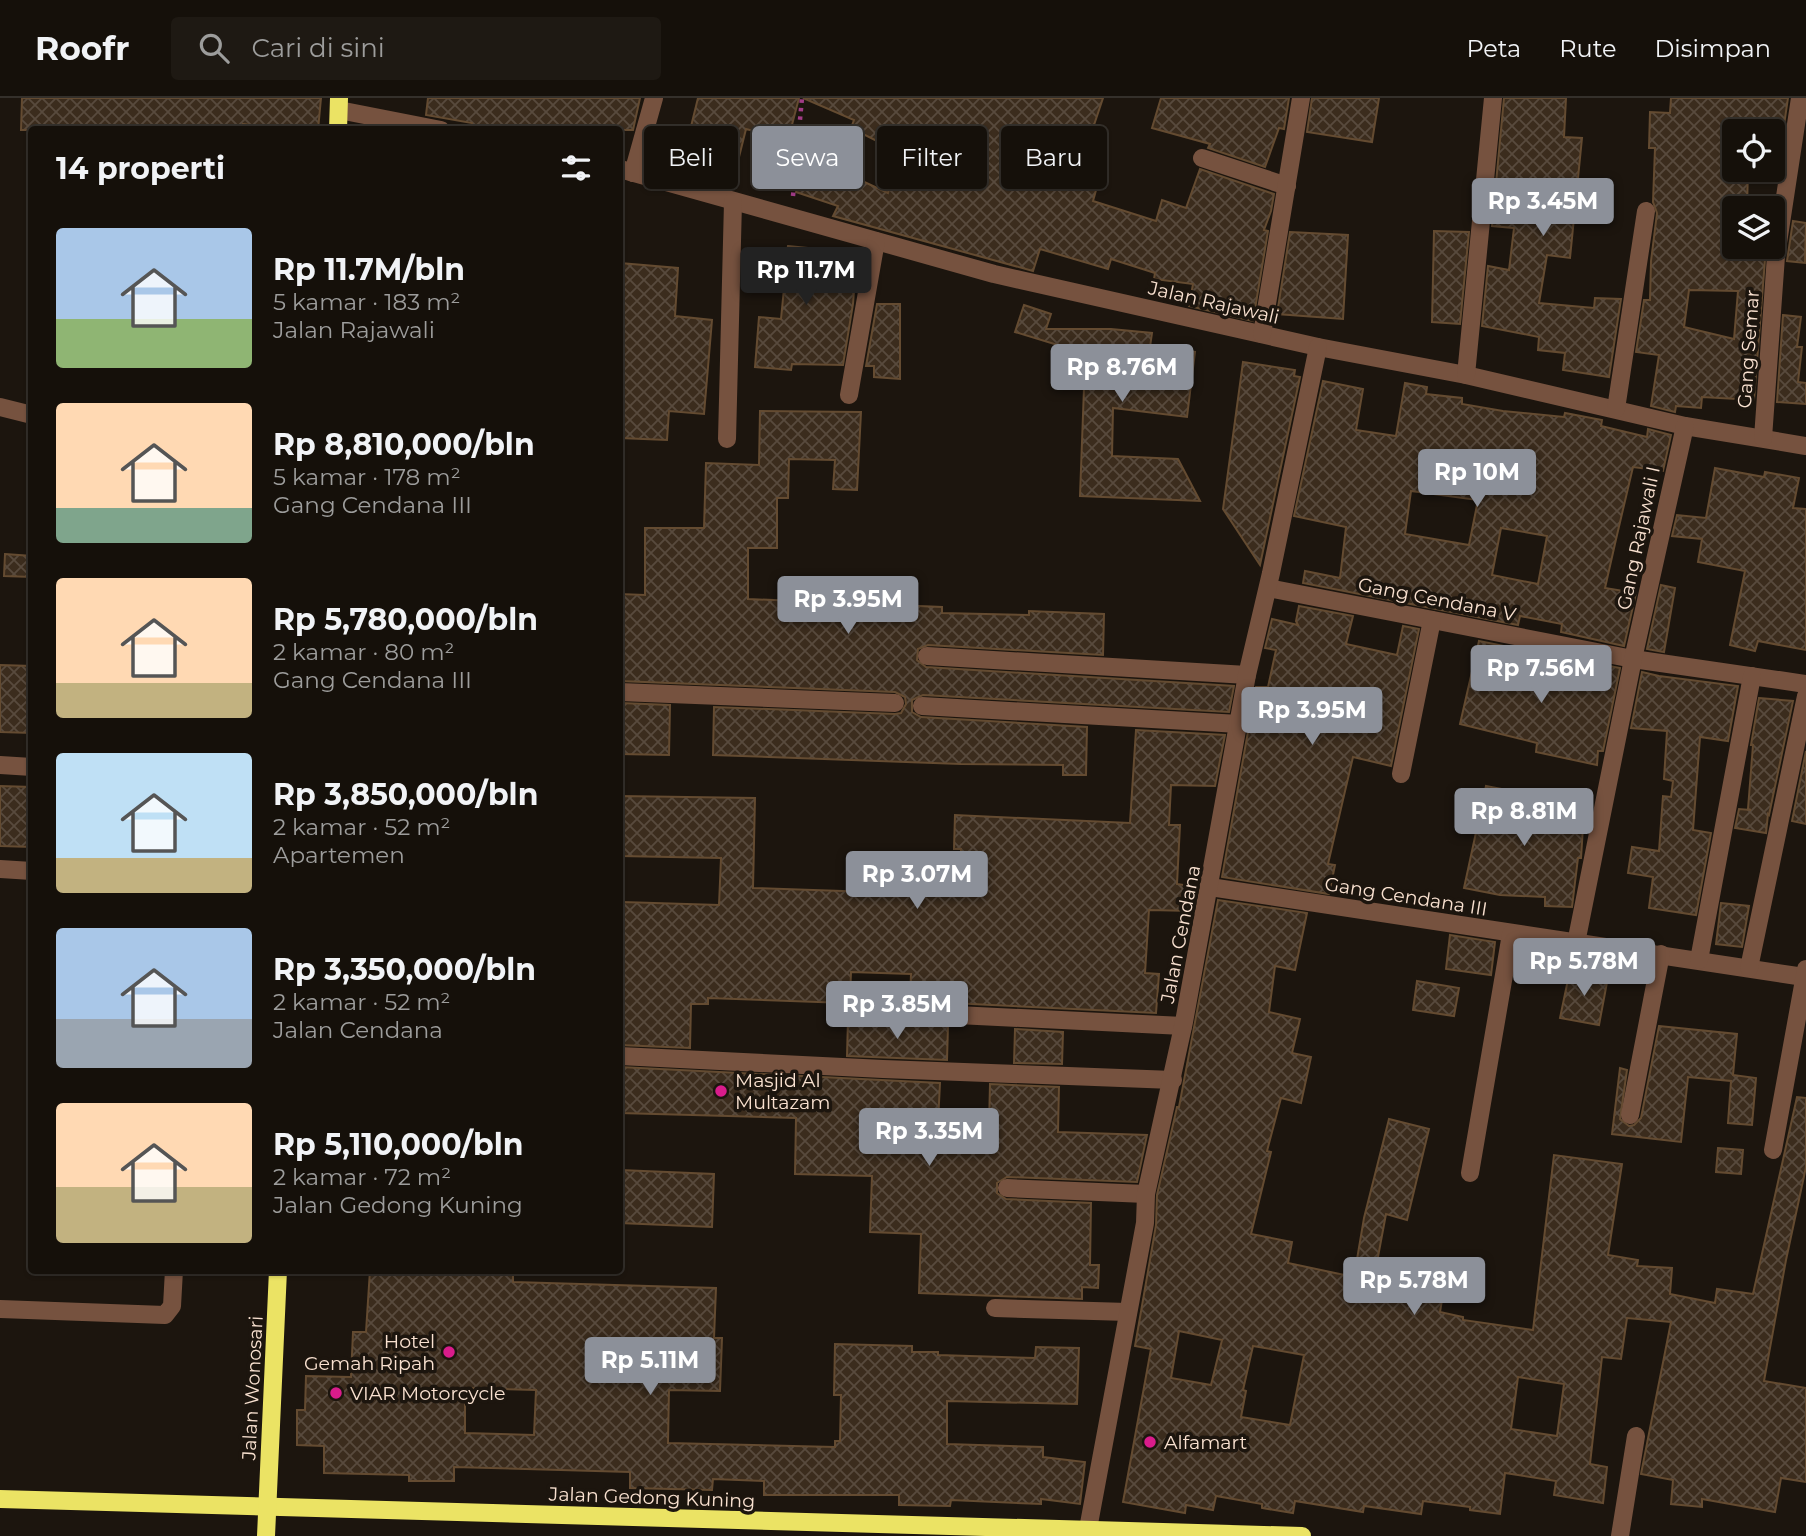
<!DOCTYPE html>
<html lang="id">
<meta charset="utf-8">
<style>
body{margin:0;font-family:Montserrat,sans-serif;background:#1e1913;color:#f1f3f6;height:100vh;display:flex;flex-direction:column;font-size:26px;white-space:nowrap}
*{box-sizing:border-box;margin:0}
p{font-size:23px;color:#9d9d9c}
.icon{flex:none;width:38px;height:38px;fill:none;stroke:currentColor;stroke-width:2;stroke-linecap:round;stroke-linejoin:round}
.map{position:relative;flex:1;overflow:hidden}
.details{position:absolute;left:28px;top:28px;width:595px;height:1148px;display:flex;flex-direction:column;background:#15100a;border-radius:7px;box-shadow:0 2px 5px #0004,0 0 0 2px #34302b}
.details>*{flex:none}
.hud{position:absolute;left:644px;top:28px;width:665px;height:63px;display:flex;gap:14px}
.fabs{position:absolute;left:1722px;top:21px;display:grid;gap:14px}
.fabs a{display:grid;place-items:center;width:63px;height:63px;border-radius:7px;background:#15100a;box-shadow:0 2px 5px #0004,0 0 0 2px #34302b;font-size:35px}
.price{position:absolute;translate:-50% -60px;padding:0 16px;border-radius:7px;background:#8c9099;color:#fff;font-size:23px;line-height:46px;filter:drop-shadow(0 2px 4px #0008)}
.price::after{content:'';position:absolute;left:50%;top:42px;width:21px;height:16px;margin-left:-10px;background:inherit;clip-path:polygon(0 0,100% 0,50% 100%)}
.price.current{background:#222;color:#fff}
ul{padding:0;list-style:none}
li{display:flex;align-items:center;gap:21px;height:175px;padding:0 28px}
li span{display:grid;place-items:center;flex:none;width:196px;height:140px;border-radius:7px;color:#555}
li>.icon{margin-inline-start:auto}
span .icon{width:84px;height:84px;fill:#fffc;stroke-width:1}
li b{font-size:30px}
h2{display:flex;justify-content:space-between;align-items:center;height:84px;padding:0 28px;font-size:30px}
.tag{padding:0 24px;border-radius:7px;background:#15100a;box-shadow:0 2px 5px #0004,0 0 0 2px #34302b;font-size:24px;line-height:63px}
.tag.current{background:#8c9099;color:#fff}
header{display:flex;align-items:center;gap:42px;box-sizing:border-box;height:98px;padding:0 35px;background:#15100a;border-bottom:2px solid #34302b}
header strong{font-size:33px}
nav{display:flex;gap:38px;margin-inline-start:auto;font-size:24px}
.search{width:490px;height:63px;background:#1e1913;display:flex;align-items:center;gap:18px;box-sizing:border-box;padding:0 24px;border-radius:7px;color:#9d9d9c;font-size:26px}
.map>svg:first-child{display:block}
.building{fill:url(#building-cross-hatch);stroke:#644b31;stroke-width:2;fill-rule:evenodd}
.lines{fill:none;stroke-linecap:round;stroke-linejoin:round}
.path{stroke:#a13c87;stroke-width:4.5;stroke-dasharray:3.5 5;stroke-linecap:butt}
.minor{stroke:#76523f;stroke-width:18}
.major{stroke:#ebe364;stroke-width:18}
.poi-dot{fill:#d91c8b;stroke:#1c150e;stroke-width:2.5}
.labels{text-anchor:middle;stroke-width:7;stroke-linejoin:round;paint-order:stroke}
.street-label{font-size:19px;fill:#f9e1d0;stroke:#1c150e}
.poi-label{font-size:19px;fill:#f9e1d0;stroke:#1c150e;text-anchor:start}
</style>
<header>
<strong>Roofr</strong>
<div class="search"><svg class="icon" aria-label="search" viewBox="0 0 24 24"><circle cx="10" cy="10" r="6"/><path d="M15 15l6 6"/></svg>Cari di sini</div>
<nav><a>Peta</a><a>Rute</a><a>Disimpan</a></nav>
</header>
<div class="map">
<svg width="1806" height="1438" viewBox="0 0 1806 1438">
<defs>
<pattern id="building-cross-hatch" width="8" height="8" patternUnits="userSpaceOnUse" patternTransform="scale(1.75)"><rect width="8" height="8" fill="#3b2c1d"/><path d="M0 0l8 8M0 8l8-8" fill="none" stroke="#584a3d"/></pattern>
</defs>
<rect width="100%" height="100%" fill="#1c150e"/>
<!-- building -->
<g class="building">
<path d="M 22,0 L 321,0 L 318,32 L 289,32 L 243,26 L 243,32 L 21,32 Z"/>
<path d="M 428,0 L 640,0 L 633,32 L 471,32 L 472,25 L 426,17 Z"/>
<path d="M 698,0 L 799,0 L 788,42 L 746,31 L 735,75 L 683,61 Z"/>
<path d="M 803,0 L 1103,0 L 1087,48 L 1107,53 L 1093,103 L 1156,123 L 1162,102 L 1186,110 L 1200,71 L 1274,96 L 1271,113 L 1264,132 L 1268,133 L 1253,223 L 1189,208 L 1193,186 L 1154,181 L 1155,175 L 1111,161 L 1108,171 L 1040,151 L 1033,173 L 833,118 L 838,108 L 796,94 L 809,54 L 848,67 L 845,75 L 888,95 L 899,54 L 851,30 L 854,22 Z"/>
<path d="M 1161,0 L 1289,0 L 1284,31 L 1279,30 L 1265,69 L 1208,50 L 1210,46 L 1152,30 Z"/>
<path d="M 1312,0 L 1379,0 L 1372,44 L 1307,34 Z"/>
<path d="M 1504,0 L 1566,0 L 1564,39 L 1582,40 L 1570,160 L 1547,157 L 1539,205 L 1594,210 L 1595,200 L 1621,201 L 1609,279 L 1563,272 L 1565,255 L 1538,252 L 1539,239 L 1482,228 L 1488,168 L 1509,172 L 1514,130 L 1492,128 Z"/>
<path d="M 1671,0 L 1788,0 L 1779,61 L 1773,60 L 1773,33 L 1734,33 L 1734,72 L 1748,72 L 1747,110 L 1734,110 L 1734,149 L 1766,149 L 1754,302 L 1702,299 L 1701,310 L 1676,308 L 1675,314 L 1651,308 L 1659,257 L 1636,254 L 1644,202 L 1650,202 L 1651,163 L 1657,115 L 1653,104 L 1655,50 L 1649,50 L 1650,14 L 1670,15 ZM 1689,192 L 1738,193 L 1734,241 L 1684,229 Z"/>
<path d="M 1793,123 L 1806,125 L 1805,165 L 1787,163 Z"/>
<path d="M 1434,133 L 1469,134 L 1460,226 L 1432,224 Z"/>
<path d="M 1290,134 L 1348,137 L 1343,221 L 1277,216 Z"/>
<path d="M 788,148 L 857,155 L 853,206 L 843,267 L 792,266 L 791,272 L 755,269 L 759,219 L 781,221 L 785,180 L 747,175 L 749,150 L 787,154 Z"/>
<path d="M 620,165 L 678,170 L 675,218 L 712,222 L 704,316 L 669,313 L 667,342 L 620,340 Z"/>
<path d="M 877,206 L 900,206 L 900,281 L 874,279 L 874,268 L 866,268 Z"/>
<path d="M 1024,207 L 1051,216 L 1046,231 L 1111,231 L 1152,235 L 1150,249 L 1195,254 L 1187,319 L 1113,310 L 1112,358 L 1178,361 L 1200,403 L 1080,398 L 1085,263 L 1061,263 L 1061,248 L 1015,234 Z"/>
<path d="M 1783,217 L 1801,219 L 1797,249 L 1802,249 L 1798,284 L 1806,285 L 1806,306 L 1777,304 Z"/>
<path d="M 1243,264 L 1295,272 L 1294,278 L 1300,279 L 1260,467 L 1223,411 Z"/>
<path d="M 1323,283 L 1363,291 L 1356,332 L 1396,338 L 1405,285 L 1427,289 L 1426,296 L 1462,300 L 1462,306 L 1503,313 L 1564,319 L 1565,315 L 1602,322 L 1601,328 L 1647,339 L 1648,331 L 1671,337 L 1663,373 L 1633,369 L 1617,437 L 1605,490 L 1636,495 L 1624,548 L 1561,534 L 1562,526 L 1520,518 L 1518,527 L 1303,485 L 1305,473 L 1340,480 L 1346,429 L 1294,418 ZM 1411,393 L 1478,402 L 1469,447 L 1405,436 ZM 1501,430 L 1547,438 L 1538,486 L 1492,477 Z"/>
<path d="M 760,313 L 861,314 L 857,392 L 833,391 L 835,362 L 789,361 L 788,400 L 777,400 L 777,450 L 748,450 L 748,501 L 942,509 L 942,515 L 1029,517 L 1029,513 L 1104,516 L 1103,557 L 928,547 L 918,551 L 917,562 L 926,569 L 1234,588 L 1229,614 L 923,597 L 912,602 L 912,614 L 921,619 L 1087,629 L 1086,677 L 1063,677 L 1063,667 L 961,666 L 713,657 L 714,609 L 895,616 L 901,615 L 906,606 L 905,599 L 895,594 L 620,583 L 620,496 L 645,497 L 645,430 L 704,430 L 706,365 L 759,367 Z"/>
<path d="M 1715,370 L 1764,379 L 1765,374 L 1799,380 L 1793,410 L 1806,411 L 1806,552 L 1758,543 L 1755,553 L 1730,547 L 1745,473 L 1698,464 L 1702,441 L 1672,438 L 1677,417 L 1706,420 Z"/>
<path d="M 5,456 L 32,458 L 32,479 L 4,478 Z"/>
<path d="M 1661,487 L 1675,490 L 1664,554 L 1647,551 Z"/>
<path d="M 1299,508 L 1353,518 L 1346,546 L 1397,557 L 1403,528 L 1419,531 L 1391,668 L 1353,659 L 1328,766 L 1335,767 L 1329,796 L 1222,779 L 1256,589 L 1268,589 L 1276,552 L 1265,550 L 1272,521 L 1298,527 L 1296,523 Z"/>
<path d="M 1479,543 L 1514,550 L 1513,558 L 1520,559 L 1516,578 L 1579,583 L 1583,563 L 1620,570 L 1603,653 L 1598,653 L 1597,667 L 1536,654 L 1537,645 L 1460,626 Z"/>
<path d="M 0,567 L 32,568 L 32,635 L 0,634 Z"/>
<path d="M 1642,574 L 1659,578 L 1738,588 L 1728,643 L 1700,639 L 1693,732 L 1711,735 L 1696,817 L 1649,810 L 1653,779 L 1628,775 L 1632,749 L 1659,753 L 1663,698 L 1671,699 L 1673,683 L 1664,681 L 1667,633 L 1631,630 Z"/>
<path d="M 1759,600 L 1793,603 L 1769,717 L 1768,716 L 1766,735 L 1735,730 L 1739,711 L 1751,712 L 1748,711 L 1753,647 L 1751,647 Z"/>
<path d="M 620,605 L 670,607 L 669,657 L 620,656 Z"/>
<path d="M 1136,632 L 1225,637 L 1215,688 L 1171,687 L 1169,727 L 1180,727 L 1177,786 L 1197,789 L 1193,813 L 1149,812 L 1145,875 L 1159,876 L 1156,915 L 910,903 L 911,876 L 851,874 L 850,902 L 846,905 L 708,900 L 708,906 L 691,906 L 690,950 L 620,947 L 620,849 L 622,849 L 623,804 L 719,807 L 721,760 L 620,758 L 620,698 L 755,700 L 753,790 L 960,797 L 961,751 L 954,751 L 955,717 L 1130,725 Z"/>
<path d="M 1806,653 L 1806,726 L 1792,723 Z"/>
<path d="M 0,688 L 32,689 L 32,749 L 0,748 Z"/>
<path d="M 1486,688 L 1512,693 L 1557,695 L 1556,726 L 1583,729 L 1581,760 L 1578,760 L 1572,809 L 1545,808 L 1545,799 L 1500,797 L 1464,790 Z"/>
<path d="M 1218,802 L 1307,815 L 1295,872 L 1275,868 L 1269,914 L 1300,921 L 1292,955 L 1311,959 L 1301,1005 L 1281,1000 L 1267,1053 L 1271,1054 L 1251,1136 L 1292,1144 L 1288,1165 L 1354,1179 L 1364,1120 L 1389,1021 L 1429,1031 L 1407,1122 L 1386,1116 L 1372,1191 L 1442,1202 L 1440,1214 L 1463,1219 L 1463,1222 L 1533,1232 L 1554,1057 L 1622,1066 L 1608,1157 L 1638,1162 L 1637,1168 L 1672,1170 L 1670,1196 L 1715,1205 L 1717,1191 L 1753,1196 L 1797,999 L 1806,1000 L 1806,1069 L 1786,1162 L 1764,1283 L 1806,1290 L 1806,1384 L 1781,1380 L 1775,1414 L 1702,1401 L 1702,1409 L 1671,1406 L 1673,1382 L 1641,1376 L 1671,1224 L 1627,1220 L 1621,1261 L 1602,1259 L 1590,1366 L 1607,1369 L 1603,1405 L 1554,1397 L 1556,1383 L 1505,1375 L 1500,1416 L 1470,1412 L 1470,1409 L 1423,1403 L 1421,1416 L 1364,1408 L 1363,1414 L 1295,1403 L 1293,1415 L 1262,1410 L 1262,1406 L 1216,1398 L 1213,1412 L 1186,1407 L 1185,1415 L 1123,1404 L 1151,1251 L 1135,1248 L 1156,1127 L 1157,1097 L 1177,1009 L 1179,1009 ZM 1179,1233 L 1222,1242 L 1211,1287 L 1171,1280 ZM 1253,1248 L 1304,1257 L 1290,1327 L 1241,1319 L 1246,1293 L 1243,1292 ZM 1518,1279 L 1564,1286 L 1557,1338 L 1511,1331 Z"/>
<path d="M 1721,805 L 1749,808 L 1742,849 L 1716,846 Z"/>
<path d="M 1450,837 L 1495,844 L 1491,877 L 1446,871 Z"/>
<path d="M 1570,872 L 1608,879 L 1599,927 L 1560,920 Z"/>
<path d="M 1417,883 L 1459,890 L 1454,918 L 1413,912 Z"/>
<path d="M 848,921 L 854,923 L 948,928 L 947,962 L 847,958 Z"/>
<path d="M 1659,928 L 1737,936 L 1733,977 L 1756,980 L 1752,1027 L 1728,1025 L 1731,983 L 1688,979 L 1681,1044 L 1612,1036 L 1620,970 L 1627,972 L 1620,1021 L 1629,1028 L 1634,1027 L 1641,1020 Z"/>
<path d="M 1015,931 L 1063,934 L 1062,966 L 1014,965 Z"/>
<path d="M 620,969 L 940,985 L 938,1025 L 989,1027 L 990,986 L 1059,989 L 1058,1034 L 1147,1037 L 1137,1084 L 1007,1079 L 997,1085 L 997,1095 L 1006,1101 L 1091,1105 L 1090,1167 L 1099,1167 L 1098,1190 L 1082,1189 L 1082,1201 L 919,1195 L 921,1136 L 870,1134 L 872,1078 L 795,1076 L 796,1020 L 620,1015 Z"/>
<path d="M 1718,1050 L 1743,1052 L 1741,1076 L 1716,1074 Z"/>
<path d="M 620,1072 L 714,1076 L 712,1129 L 620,1125 Z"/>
<path d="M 370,1172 L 513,1172 L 513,1184 L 716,1190 L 714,1240 L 722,1240 L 720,1293 L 669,1292 L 668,1345 L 835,1349 L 835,1343 L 840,1343 L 841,1297 L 834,1297 L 835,1246 L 912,1248 L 912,1254 L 938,1254 L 938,1257 L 1035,1260 L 1036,1249 L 1079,1250 L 1077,1306 L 947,1303 L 947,1346 L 1043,1349 L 1043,1359 L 1085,1364 L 1080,1406 L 1041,1401 L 1041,1406 L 951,1402 L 950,1408 L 899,1407 L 899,1397 L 764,1397 L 764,1383 L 713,1381 L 712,1392 L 630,1390 L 630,1374 L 454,1369 L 454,1383 L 409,1383 L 409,1377 L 324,1375 L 324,1348 L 297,1347 L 297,1312 L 305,1312 L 306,1278 L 351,1279 L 353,1234 L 366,1234 ZM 465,1290 L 536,1292 L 534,1337 L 465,1335 Z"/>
</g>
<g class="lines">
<!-- path -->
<path class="path" d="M 793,98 L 802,0"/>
<!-- minor -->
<g class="minor">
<path d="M 339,12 L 441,32"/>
<path d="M 1202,60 L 1287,88"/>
<path d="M 620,71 L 994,176 L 1318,249 L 1466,277 L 1685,328 L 1806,348"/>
<path d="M 633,75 L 654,0"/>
<path d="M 1262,236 L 1301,0"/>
<path d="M 1466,277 L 1493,0"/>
<path d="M 849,297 L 876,143"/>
<path d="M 0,309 L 32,317"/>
<path d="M 1616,311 L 1646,113"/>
<path d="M 1763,340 L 1776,158 L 1800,0"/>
<path d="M 727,341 L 733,104"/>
<path d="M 1268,490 L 1633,561 L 1806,586"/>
<path d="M 927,558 L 1247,577"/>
<path d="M 620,594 L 895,605"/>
<path d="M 922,608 L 1239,626"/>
<path d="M 0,667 L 32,669"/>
<path d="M 1401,676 L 1432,522"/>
<path d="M 0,771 L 32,773"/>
<path d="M 1210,789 L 1804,879"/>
<path d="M 1576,845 L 1633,561 L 1685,328"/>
<path d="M 1699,862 L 1752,578"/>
<path d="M 1749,870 L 1806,598"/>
<path d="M 855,912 L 1183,928"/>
<path d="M 620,958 L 883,971 L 1173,982"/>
<path d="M 1630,1017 L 1661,856"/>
<path d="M 1773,1052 L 1806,871"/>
<path d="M 1470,1075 L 1511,836"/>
<path d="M 1007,1090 L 1146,1096"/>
<path d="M 995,1210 L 1128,1214"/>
<path d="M 0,1211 L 165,1217 L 172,1208 L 174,1172"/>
<path d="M 1088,1431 L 1145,1125 L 1146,1096 L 1184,924 L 1247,577 L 1271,475 L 1318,249"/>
<path d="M 1620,1438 L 1636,1338"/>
</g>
<!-- major -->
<g class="major">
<path d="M 338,32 L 339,0"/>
<path d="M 0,1401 L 1302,1438"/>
<path d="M 266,1438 L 278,1172"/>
</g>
</g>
<!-- markers -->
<g class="poi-dot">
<circle cx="721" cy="993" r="7"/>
<circle cx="449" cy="1254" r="7"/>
<circle cx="336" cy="1295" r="7"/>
<circle cx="1150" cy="1344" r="7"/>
</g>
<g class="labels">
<!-- street labels -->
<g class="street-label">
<text transform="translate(1214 204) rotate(13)" y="7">Jalan Rajawali</text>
<text transform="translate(1748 251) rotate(-86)" y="7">Gang Semar</text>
<text transform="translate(1638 440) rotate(-78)" y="7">Gang Rajawali I</text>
<text transform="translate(1437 501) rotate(11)" y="7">Gang Cendana V</text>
<text transform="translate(1406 798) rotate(9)" y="7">Gang Cendana III</text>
<text transform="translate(1180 836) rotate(-79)" y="7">Jalan Cendana</text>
<text transform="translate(252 1290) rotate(-87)" y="7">Jalan Wonosari</text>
<text transform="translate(652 1399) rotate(2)" y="7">Jalan Gedong Kuning</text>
</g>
<!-- poi labels -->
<g class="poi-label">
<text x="735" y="989">Masjid Al<tspan x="735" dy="22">Multazam</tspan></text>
<text x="435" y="1250" text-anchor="end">Hotel<tspan x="435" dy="22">Gemah Ripah</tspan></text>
<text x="350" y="1302">VIAR Motorcycle</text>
<text x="1164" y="1351">Alfamart</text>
</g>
</g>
</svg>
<div class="fabs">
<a><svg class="icon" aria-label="locate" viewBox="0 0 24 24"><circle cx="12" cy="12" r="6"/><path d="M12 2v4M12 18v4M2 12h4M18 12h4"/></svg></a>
<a><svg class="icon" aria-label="layers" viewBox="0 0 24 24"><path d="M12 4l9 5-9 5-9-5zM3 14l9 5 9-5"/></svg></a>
</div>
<b class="price" style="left:1543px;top:140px">Rp 3.45M</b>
<b class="price current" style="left:806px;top:209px">Rp 11.7M</b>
<b class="price" style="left:1122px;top:306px">Rp 8.76M</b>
<b class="price" style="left:1477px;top:411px">Rp 10M</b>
<b class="price" style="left:848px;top:538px">Rp 3.95M</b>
<b class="price" style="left:1541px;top:607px">Rp 7.56M</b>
<b class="price" style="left:1312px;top:649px">Rp 3.95M</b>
<b class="price" style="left:1524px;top:750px">Rp 8.81M</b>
<b class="price" style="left:917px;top:813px">Rp 3.07M</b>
<b class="price" style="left:1584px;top:900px">Rp 5.78M</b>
<b class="price" style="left:897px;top:943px">Rp 3.85M</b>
<b class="price" style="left:929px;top:1070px">Rp 3.35M</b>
<b class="price" style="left:1414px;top:1219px">Rp 5.78M</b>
<b class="price" style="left:650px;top:1299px">Rp 5.11M</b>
<div class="hud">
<a class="tag">Beli</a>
<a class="tag current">Sewa</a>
<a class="tag">Filter</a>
<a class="tag">Baru</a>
</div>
<section class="details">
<h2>14 properti<svg class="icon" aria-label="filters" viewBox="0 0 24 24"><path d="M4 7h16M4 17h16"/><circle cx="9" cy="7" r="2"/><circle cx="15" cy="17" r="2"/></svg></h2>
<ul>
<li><span style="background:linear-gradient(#a9c7e8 65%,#8fb573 0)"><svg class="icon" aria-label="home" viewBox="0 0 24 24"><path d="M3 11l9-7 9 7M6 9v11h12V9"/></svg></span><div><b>Rp 11.7M/bln</b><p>5 kamar · 183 m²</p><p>Jalan Rajawali</p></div></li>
<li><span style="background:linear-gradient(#ffd9b3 75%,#7fa58c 0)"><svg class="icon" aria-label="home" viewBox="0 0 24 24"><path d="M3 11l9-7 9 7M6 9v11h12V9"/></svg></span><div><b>Rp 8,810,000/bln</b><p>5 kamar · 178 m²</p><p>Gang Cendana III</p></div></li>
<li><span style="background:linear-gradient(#ffd9b3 75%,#c2b280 0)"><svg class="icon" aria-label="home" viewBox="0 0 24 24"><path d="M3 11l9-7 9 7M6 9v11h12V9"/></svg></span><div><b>Rp 5,780,000/bln</b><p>2 kamar · 80 m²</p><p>Gang Cendana III</p></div></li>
<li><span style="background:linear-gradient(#bfe0f5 75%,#c2b280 0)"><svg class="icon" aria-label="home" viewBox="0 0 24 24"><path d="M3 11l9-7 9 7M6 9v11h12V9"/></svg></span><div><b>Rp 3,850,000/bln</b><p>2 kamar · 52 m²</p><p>Apartemen</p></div></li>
<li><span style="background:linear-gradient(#a9c7e8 65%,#9aa5b1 0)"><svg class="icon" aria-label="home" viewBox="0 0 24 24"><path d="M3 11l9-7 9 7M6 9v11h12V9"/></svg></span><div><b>Rp 3,350,000/bln</b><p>2 kamar · 52 m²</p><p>Jalan Cendana</p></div></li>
<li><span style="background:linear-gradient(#ffd9b3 60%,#c2b280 0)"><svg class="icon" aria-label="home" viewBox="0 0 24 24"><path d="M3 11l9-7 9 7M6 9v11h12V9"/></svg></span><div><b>Rp 5,110,000/bln</b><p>2 kamar · 72 m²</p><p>Jalan Gedong Kuning</p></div></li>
</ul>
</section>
</div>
